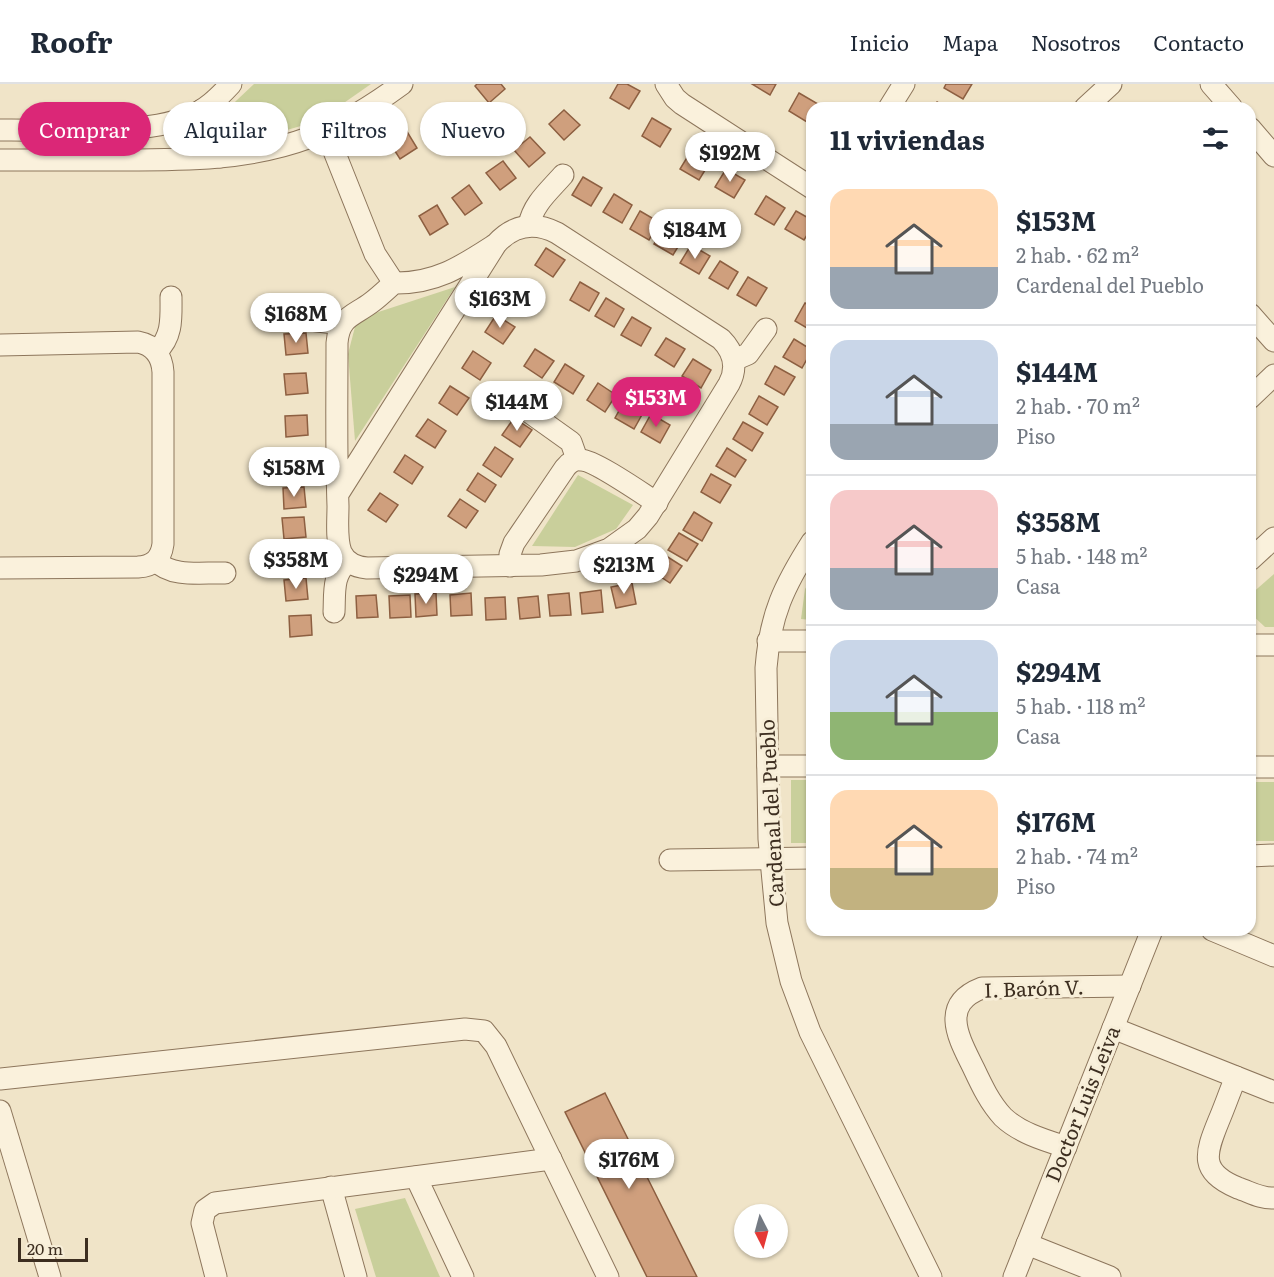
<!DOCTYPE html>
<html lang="es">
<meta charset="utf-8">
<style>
body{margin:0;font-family:Literata,serif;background:#f6f6f7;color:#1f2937;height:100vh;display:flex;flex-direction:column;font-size:22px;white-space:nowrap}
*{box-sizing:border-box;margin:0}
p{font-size:20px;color:#747a83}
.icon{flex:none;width:33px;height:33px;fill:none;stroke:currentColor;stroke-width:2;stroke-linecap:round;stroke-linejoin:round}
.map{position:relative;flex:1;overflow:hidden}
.details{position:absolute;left:806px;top:18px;width:450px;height:834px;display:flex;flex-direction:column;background:#fff;border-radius:18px;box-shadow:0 2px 4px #0004}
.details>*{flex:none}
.top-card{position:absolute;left:18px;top:18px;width:570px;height:54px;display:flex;gap:12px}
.needle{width:39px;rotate:174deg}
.tools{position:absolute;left:734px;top:1120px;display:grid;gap:12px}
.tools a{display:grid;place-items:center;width:54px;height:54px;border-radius:50%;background:#fff;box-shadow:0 2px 4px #0004;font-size:30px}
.scale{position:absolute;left:18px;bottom:15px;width:70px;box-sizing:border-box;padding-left:6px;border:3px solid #3d2e20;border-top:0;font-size:16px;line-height:21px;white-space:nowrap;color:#3d2e20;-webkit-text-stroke:4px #f7eed8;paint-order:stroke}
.price{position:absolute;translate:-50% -51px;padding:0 14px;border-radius:21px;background:#fff;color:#222;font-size:20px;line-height:39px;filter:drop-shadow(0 2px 3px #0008)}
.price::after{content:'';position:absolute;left:50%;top:36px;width:18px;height:14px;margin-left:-9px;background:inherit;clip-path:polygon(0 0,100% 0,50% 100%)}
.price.on{background:#db2777;color:#fff}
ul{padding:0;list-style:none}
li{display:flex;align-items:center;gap:18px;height:150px;padding:0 24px}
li+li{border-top:2px solid #e0e1e3}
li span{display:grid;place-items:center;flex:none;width:168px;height:120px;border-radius:18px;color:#555}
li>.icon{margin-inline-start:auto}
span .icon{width:72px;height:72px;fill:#fffc;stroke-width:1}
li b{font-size:26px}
h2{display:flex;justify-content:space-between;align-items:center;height:72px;padding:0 24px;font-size:26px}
.pill{padding:0 21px;border-radius:27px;background:#fff;box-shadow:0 2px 4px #0004;font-size:21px;line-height:54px}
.pill.on{background:#db2777;color:#fff}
header{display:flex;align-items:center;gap:36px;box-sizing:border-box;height:84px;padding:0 30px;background:#fff;border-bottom:2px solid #e0e1e3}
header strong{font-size:28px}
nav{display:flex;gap:33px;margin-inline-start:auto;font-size:21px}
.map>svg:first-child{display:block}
.green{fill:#c9cf9b}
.building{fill:#cf9f7d;stroke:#8d5f41;stroke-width:1.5}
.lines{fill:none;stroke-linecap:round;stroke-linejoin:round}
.minor-casing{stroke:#8d765c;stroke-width:23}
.minor{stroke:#faf1dc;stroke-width:21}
.labels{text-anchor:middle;stroke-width:6;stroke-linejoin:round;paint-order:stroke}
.street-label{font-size:20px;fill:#3d2e20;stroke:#f7eed8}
</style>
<header>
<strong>Roofr</strong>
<nav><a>Inicio</a><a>Mapa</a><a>Nosotros</a><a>Contacto</a></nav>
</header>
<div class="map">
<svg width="1274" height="1193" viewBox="0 0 1274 1193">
<rect width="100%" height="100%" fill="#f0e4c8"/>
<!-- green -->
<g class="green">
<path d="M 254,0 L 371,0 L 318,37 L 238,60 L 220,32 Z"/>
<path d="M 455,203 L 355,357 L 348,270 L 357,235 Z"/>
<path d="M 578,391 L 633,421 L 616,445 L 575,463 L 532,462 Z"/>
<path d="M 1274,490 L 1274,543 L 1265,543 L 1250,529 L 1250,511 Z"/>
<path d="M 811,495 L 811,536 L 801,535 L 805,505 Z"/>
<rect x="791" y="696" width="20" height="63"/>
<rect x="1250" y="698" width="24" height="59"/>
<path d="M 405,1114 L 440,1193 L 376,1193 L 355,1125 Z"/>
</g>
<!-- building -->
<g class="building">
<path d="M 477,0 L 501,0 L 505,5 L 489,19 L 475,2 Z"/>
<path d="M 618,0 L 627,0 L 640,7 L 629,25 L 610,14 Z"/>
<path d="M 752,0 L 776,0 L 770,11 Z"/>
<path d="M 946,0 L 972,0 L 963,15 L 944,4 Z"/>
<path d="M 799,9 L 818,20 L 816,24 L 812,24 L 812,31 L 807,38 L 789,27 Z"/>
<path d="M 937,18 L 947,24 L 933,24 Z"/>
<path d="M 441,20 L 454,38 L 438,50 L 425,32 Z"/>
<path d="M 564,26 L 580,41 L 564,56 L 549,40 Z"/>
<path d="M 652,34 L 671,45 L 660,63 L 642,52 Z"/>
<path d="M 406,46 L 417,64 L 400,75 L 388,56 Z"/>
<path d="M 530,53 L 545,69 L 529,83 L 514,66 Z"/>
<path d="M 691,67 L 710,78 L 699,96 L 680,85 Z"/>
<path d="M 503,77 L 516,94 L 500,106 L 486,89 Z"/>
<path d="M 726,85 L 745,96 L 734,114 L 715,103 Z"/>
<path d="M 583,93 L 602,104 L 591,122 L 572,111 Z"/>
<path d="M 469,101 L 482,119 L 465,131 L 452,114 Z"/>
<path d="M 614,110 L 632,121 L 622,139 L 603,128 Z"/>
<path d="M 766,112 L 785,124 L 774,141 L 755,130 Z"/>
<path d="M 437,121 L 448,140 L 430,151 L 419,132 Z"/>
<path d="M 640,127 L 659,138 L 649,156 L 630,145 Z"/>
<path d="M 796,127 L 812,136 L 812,143 L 804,156 L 785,145 Z"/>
<path d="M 665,142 L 684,153 L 673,171 L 654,160 Z"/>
<path d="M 691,161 L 710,172 L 699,190 L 680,179 Z"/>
<path d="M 546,164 L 565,176 L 553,193 L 535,181 Z"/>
<path d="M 720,177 L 738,188 L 728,205 L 709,194 Z"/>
<path d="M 748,193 L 767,204 L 756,222 L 737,211 Z"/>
<path d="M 518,197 L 537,209 L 525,227 L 507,214 Z"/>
<path d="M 580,198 L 599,209 L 589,227 L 570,216 Z"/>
<path d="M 606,214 L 624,225 L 614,243 L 595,232 Z"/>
<path d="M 805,219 L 812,223 L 812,247 L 795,237 Z"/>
<path d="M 496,231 L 515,243 L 503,260 L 485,248 Z"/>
<path d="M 632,233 L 651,244 L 641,262 L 621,251 Z"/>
<path d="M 306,249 L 308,269 L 286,271 L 284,250 Z"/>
<path d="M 666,254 L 685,265 L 674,283 L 655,271 Z"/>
<path d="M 794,255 L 812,266 L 802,284 L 783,273 Z"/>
<path d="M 535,265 L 554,277 L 542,294 L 524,282 Z"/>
<path d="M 473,267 L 491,279 L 480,296 L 462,284 Z"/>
<path d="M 693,275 L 711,286 L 701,304 L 682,292 Z"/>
<path d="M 565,280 L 584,292 L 573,310 L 554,298 Z"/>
<path d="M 775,282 L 795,293 L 784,311 L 765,300 Z"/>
<path d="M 306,289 L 308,309 L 286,311 L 284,290 Z"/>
<path d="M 598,299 L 616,311 L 605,328 L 587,316 Z"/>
<path d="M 450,302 L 469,314 L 457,331 L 439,319 Z"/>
<path d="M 759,312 L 778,323 L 767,341 L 749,330 Z"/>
<path d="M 625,316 L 644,327 L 634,345 L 615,334 Z"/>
<path d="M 651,330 L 670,341 L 660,359 L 641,348 Z"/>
<path d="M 307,331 L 308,351 L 286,353 L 285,332 Z"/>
<path d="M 514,334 L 532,346 L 520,363 L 502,351 Z"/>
<path d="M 428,335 L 446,347 L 435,364 L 416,352 Z"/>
<path d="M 743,338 L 763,349 L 752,367 L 733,355 Z"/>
<path d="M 495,363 L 513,375 L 501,393 L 483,381 Z"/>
<path d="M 727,364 L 746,376 L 735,393 L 716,382 Z"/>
<path d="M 306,367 L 307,388 L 286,390 L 284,369 Z"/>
<path d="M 405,371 L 423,383 L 412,400 L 394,388 Z"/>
<path d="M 478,389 L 496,401 L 485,418 L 467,406 Z"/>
<path d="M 711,390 L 731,401 L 720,419 L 701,408 Z"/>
<path d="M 304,403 L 306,423 L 284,425 L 283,404 Z"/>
<path d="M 380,409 L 398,421 L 386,438 L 368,426 Z"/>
<path d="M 460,415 L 478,427 L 466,444 L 448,432 Z"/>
<path d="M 694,428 L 712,439 L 702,457 L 683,446 Z"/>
<path d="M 304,433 L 306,453 L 284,455 L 282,434 Z"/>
<path d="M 679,449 L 698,460 L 687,477 L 668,466 Z"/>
<path d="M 305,461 L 307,482 L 285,483 L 283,463 Z"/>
<path d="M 663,470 L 682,482 L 670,499 L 652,487 Z"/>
<path d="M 306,494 L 308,515 L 286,517 L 284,496 Z"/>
<path d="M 632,499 L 636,520 L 616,524 L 611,503 Z"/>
<path d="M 601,506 L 603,528 L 582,530 L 580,509 Z"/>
<path d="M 436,509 L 437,531 L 416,533 L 415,510 Z"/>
<path d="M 471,509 L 472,531 L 451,532 L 450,511 Z"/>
<path d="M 569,509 L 571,531 L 550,532 L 548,511 Z"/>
<path d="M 376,511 L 378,533 L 357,534 L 356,512 Z"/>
<path d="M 410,511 L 411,533 L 390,534 L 389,512 Z"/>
<path d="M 538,512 L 540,533 L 520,535 L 518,514 Z"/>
<path d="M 505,513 L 506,535 L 486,536 L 485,514 Z"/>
<path d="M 311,531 L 312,551 L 290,553 L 289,532 Z"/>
<path d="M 605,1009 L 697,1193 L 647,1193 L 565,1028 Z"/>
</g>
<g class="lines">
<!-- minor casing -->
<g class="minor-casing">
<g id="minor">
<path d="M 666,0 L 675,14 L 682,20 L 812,104"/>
<path d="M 1211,0 L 1232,24"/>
<path d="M 889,24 L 904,0"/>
<path d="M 1085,24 L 1111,0"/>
<path d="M 202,26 L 220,73"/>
<path d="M 1250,44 L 1274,72"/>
<path d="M 0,46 C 52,45 141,52 188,33 C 206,26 218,14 231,0"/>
<path d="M 326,47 L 375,170 L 394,199"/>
<path d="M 0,76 C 41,76 82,76 123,76 C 185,76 249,76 308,54 C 342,41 372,22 402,0"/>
<path d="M 529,141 C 533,120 549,107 563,91"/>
<path d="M 1250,230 L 1274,257"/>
<path d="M 294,234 L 342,240"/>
<path d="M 0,261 L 138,258 C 154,261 162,272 163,288 L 163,460 C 161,475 153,482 138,483 L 0,484"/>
<path d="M 157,267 C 173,252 171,233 171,213"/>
<path d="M 734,276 L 748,270 L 766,245"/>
<path d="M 1250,314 L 1274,291"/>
<path d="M 529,328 L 571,358 L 577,375"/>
<path d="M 338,410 L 496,160 C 513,141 534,137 557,149 L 721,255 C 734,268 738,283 729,300 L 648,432 L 637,445 L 609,465 L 576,477 L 541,481 L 367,484 C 356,483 346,479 341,468 C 336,455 338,436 338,422 C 336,367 337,313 337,259 C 339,232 354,232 372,218 C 380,212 387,205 394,199 C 436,200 462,182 496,160"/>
<path d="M 812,458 C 784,502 770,531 766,584 L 769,755 L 777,839 L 791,897 L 810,948 L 931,1193"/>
<path d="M 1250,476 L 1274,454"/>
<path d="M 156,477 C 172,494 203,488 225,489"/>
<path d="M 510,482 L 510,470 L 514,459 L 565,384 C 569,379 574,375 581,376 C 594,376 643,410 657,419"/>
<path d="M 334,528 C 335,510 332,490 348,478"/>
<path d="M 768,557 L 812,557"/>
<path d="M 1250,561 L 1274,561"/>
<path d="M 768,682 L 812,682"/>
<path d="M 1250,683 L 1274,683"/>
<path d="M 1250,772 L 1274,771"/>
<path d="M 670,776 L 812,774"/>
<path d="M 1212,846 L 1274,872"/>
<path d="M 1113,944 L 1274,1008"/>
<path d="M 1236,993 C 1230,1007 1225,1022 1219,1036 C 1205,1070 1199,1088 1238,1104 C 1250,1108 1261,1115 1274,1114"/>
<path d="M 0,995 L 465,945 L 484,947 L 496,962 L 608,1193"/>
<path d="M 0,1027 L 50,1193"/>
<path d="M 1066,1063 C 1044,1056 1020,1049 1003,1033 C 990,1019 982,1002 974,985 C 960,956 938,921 982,904 L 1130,902"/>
<path d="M 416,1093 L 463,1193"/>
<path d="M 331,1103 L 356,1193"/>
<path d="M 1027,1160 L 1110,1193"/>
<path d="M 216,1193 L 202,1139 L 205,1126 L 215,1119 L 551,1075"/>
<path d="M 1014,1193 L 1152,846"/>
</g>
</g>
<!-- minor -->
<use href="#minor" class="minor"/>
</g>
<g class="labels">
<!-- street labels -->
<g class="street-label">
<text transform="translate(772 729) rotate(-93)" y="7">Cardenal del Pueblo</text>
<text transform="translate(1034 905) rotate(-2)" y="7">I. Barón V.</text>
<text transform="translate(1083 1020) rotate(-68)" y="7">Doctor Luis Leiva</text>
</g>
</g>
</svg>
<div class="tools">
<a><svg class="needle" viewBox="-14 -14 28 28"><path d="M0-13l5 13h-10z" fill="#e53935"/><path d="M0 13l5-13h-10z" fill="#747a83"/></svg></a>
</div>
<div class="scale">20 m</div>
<b class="price" style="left:730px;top:99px">$192M</b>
<b class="price" style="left:695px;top:176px">$184M</b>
<b class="price" style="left:500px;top:245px">$163M</b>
<b class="price" style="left:296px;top:260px">$168M</b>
<b class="price on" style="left:656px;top:344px">$153M</b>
<b class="price" style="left:517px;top:348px">$144M</b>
<b class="price" style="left:294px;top:414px">$158M</b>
<b class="price" style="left:296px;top:506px">$358M</b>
<b class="price" style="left:624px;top:511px">$213M</b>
<b class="price" style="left:426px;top:521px">$294M</b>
<b class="price" style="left:629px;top:1106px">$176M</b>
<div class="top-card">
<a class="pill on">Comprar</a>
<a class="pill">Alquilar</a>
<a class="pill">Filtros</a>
<a class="pill">Nuevo</a>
</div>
<section class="details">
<h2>11 viviendas<svg class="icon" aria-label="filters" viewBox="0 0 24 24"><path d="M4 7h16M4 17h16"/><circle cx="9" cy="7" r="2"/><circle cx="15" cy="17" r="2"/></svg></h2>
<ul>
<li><span style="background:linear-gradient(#ffd9b3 65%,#9aa5b1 0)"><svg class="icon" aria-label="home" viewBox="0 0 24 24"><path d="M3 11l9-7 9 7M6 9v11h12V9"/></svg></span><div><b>$153M</b><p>2 hab. · 62 m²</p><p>Cardenal del Pueblo</p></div></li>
<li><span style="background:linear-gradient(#c9d6e8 70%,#9aa5b1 0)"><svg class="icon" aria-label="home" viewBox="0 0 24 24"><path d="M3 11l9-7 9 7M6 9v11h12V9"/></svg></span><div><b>$144M</b><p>2 hab. · 70 m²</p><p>Piso</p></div></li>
<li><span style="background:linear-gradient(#f6c9c9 65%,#9aa5b1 0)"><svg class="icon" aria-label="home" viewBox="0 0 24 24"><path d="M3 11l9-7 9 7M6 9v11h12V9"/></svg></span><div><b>$358M</b><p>5 hab. · 148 m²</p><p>Casa</p></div></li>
<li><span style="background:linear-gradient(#c9d6e8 60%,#8fb573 0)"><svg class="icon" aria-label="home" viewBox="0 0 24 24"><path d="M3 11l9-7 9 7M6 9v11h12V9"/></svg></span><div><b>$294M</b><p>5 hab. · 118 m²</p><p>Casa</p></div></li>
<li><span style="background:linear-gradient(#ffd9b3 65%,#c2b280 0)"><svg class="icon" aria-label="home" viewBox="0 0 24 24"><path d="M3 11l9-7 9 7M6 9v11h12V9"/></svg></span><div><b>$176M</b><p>2 hab. · 74 m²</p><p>Piso</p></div></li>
</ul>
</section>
</div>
